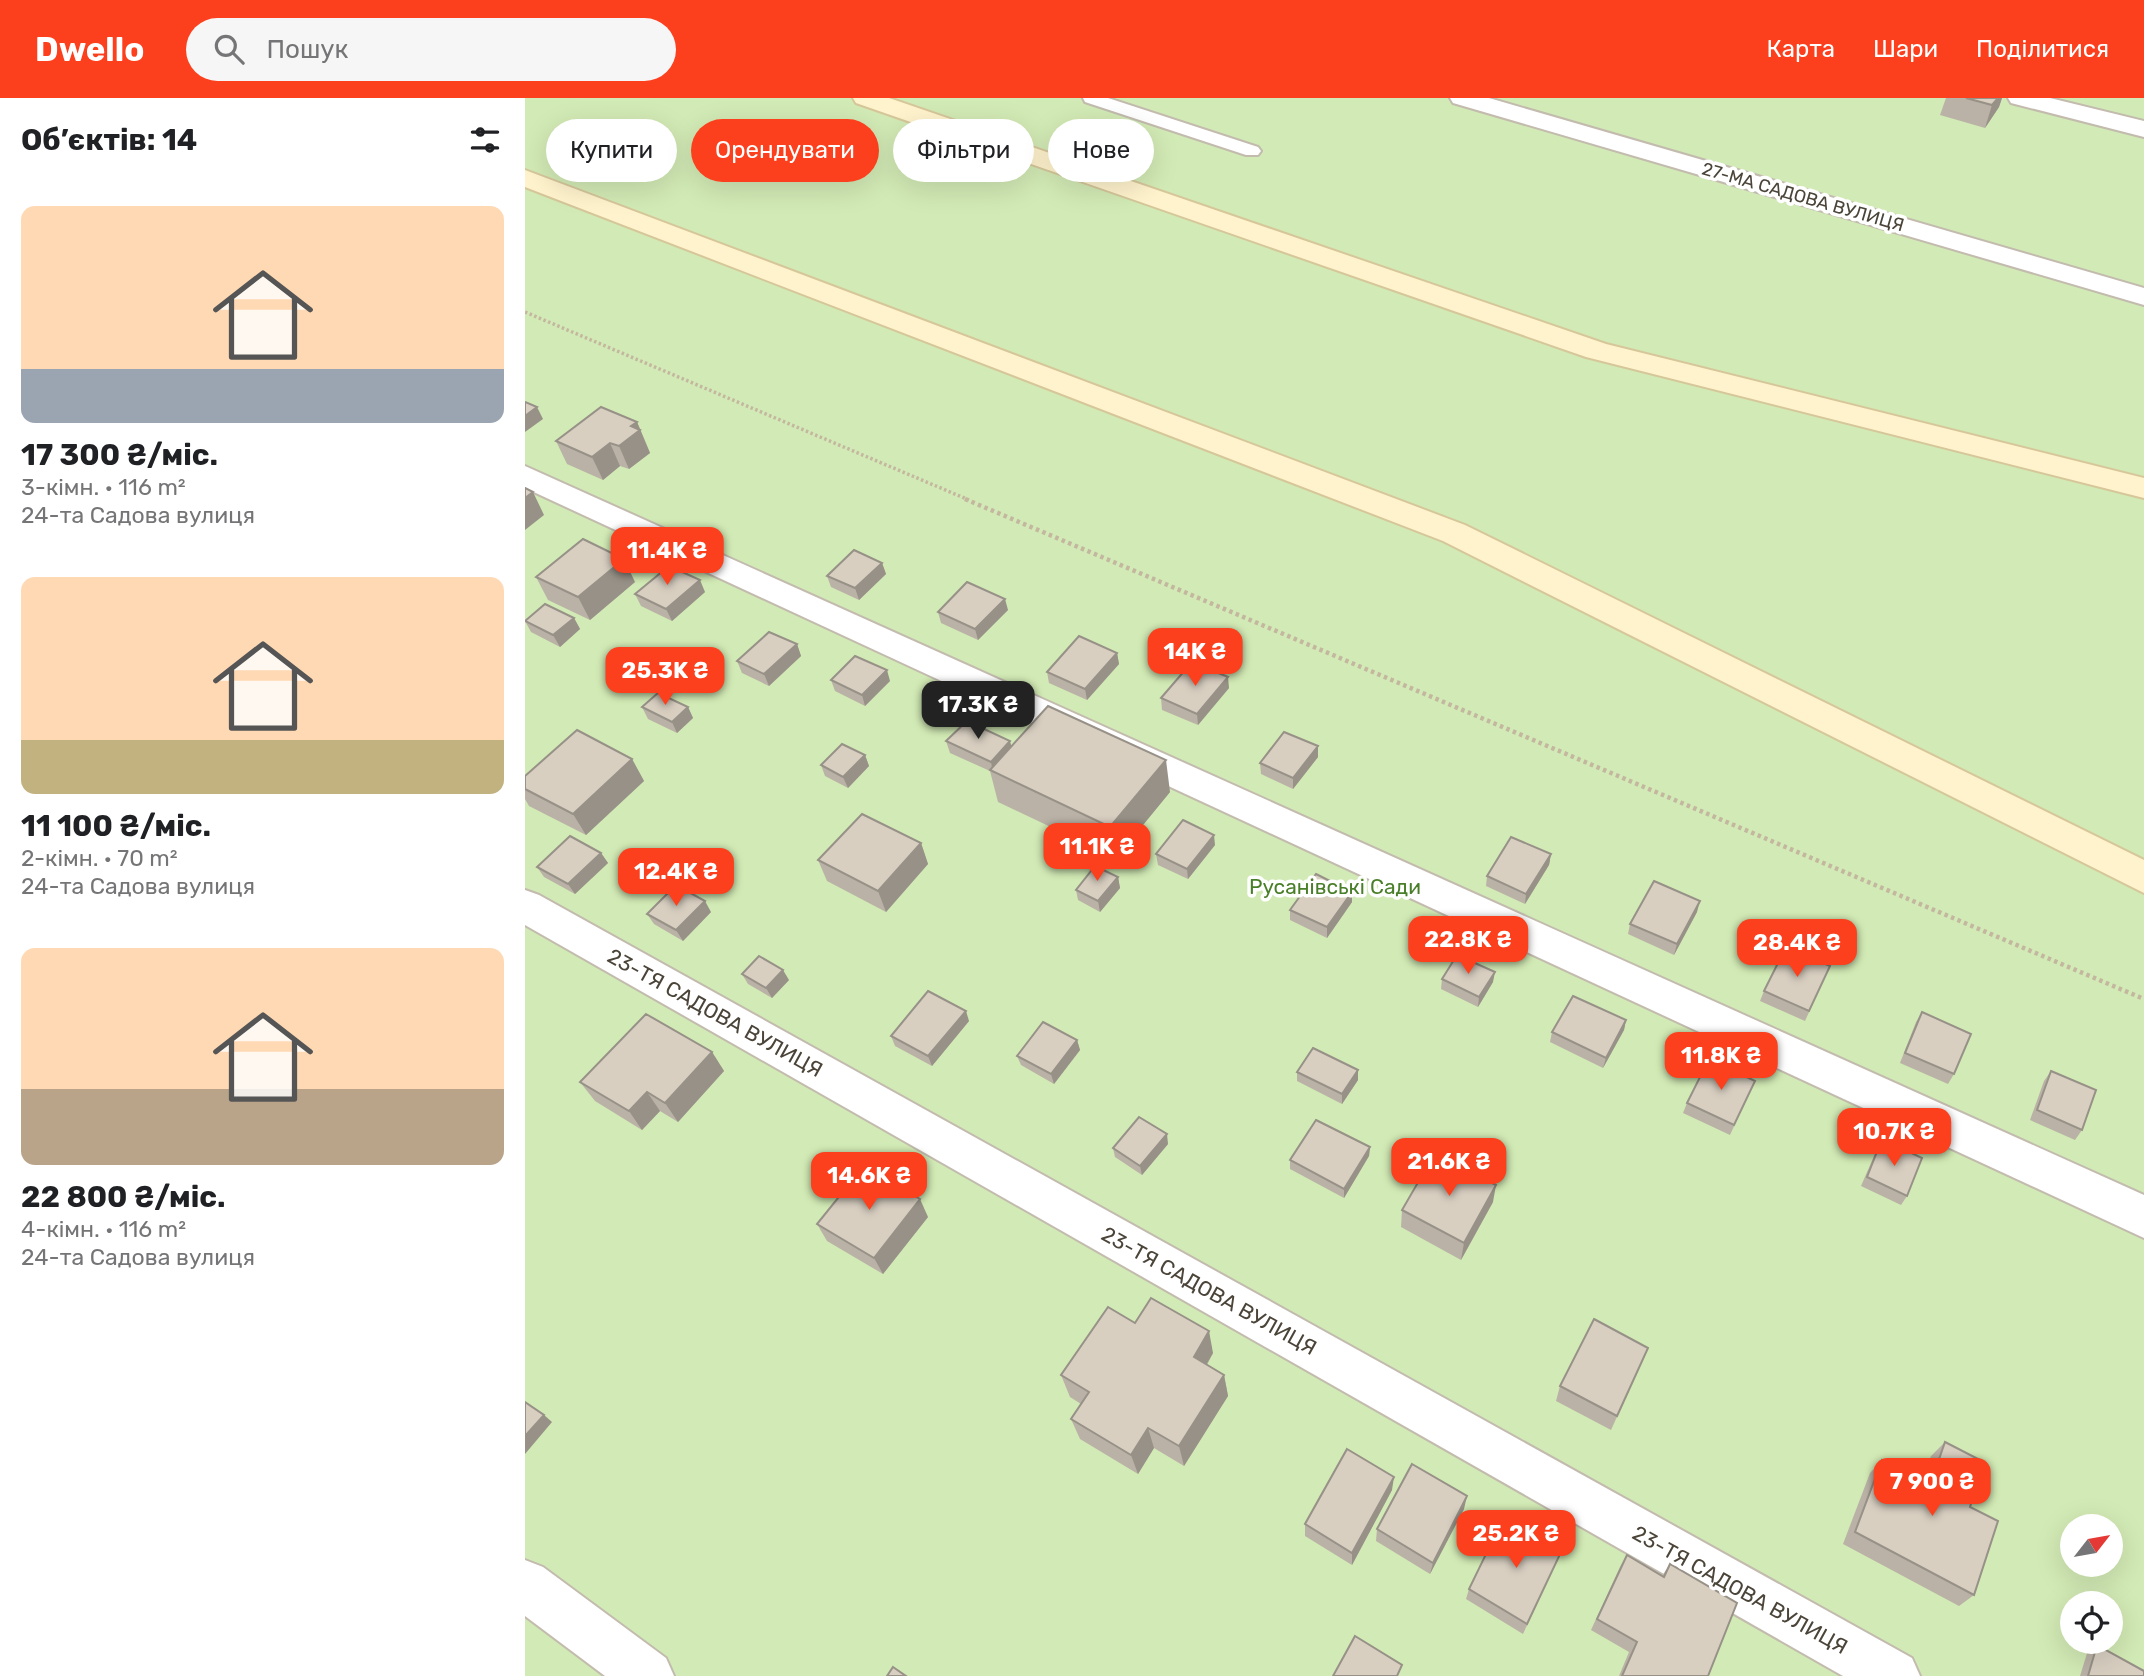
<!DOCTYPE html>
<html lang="uk">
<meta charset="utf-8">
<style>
body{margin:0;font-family:Rubik,sans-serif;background:#f6f6f6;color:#202124;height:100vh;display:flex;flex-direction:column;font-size:26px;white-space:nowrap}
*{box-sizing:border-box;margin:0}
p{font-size:23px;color:#757577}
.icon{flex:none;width:38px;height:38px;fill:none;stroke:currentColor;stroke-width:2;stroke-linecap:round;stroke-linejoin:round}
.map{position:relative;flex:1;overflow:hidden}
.side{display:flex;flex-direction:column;background:#fff;width:525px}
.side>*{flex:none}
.hud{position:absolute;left:21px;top:21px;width:665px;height:63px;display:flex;gap:14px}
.needle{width:46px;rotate:59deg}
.controls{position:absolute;left:1535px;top:1416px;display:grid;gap:14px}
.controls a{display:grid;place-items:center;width:63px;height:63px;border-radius:50%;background:#fff;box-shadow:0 7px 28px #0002;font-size:35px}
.price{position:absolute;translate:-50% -60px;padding:0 16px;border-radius:14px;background:#fc3f1d;color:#fff;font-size:23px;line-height:46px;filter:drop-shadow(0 2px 4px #0008)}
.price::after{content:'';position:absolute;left:50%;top:42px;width:21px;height:16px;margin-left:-10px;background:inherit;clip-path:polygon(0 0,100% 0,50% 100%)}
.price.on{background:#222;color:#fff}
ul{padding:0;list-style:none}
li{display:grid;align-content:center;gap:14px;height:371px;padding:0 21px}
li span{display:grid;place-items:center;height:217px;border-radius:14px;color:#555}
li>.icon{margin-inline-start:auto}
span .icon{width:126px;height:126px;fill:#fffc;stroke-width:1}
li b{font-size:30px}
h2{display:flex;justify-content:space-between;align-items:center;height:84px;padding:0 21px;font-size:30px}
.tag{padding:0 24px;border-radius:32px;background:#fff;box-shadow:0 7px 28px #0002;font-size:24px;line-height:63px}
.tag.on{background:#fc3f1d;color:#fff}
header{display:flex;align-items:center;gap:42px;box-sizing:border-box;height:98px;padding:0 35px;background:#fc3f1d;color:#fff}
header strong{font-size:33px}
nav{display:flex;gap:38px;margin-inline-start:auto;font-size:24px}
.search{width:490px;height:63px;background:#f6f6f6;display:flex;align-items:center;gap:18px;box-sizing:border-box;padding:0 24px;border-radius:38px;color:#757577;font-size:26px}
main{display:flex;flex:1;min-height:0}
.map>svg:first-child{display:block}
.green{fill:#d2eab5;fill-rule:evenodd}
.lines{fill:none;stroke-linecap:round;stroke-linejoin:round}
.service-casing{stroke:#c2bbae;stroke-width:4}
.minor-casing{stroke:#c2bbae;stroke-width:4}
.secondary-casing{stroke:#d6c79b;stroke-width:4}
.path-far1{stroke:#c4b79f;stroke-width:3.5;stroke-dasharray:2.5 2.5;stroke-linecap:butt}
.path{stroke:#c4b79f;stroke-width:4.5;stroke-dasharray:3.5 3.5;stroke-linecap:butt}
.service{fill:#fff;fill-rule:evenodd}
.minor{fill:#fff;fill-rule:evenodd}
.secondary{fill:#fff3cd;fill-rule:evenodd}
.wall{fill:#bab2a6}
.shaded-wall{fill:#979187}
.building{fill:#d8cfc1;stroke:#979187;stroke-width:2}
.labels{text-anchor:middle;stroke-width:7;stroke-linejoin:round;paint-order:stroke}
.far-street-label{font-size:18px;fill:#4b4439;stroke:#fff}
.park-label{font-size:21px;fill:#4a7f2a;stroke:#fff}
.street-label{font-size:21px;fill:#4b4439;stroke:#fff}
</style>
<header>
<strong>Dwello</strong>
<div class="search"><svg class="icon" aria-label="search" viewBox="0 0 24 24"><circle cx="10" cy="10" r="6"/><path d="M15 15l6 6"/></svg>Пошук</div>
<nav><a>Карта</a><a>Шари</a><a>Поділитися</a></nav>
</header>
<main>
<section class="side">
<h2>Об’єктів: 14<svg class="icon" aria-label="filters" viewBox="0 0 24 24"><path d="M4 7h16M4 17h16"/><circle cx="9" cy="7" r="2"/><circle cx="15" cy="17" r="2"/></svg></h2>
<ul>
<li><span style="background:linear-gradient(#ffd9b3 75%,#9aa5b1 0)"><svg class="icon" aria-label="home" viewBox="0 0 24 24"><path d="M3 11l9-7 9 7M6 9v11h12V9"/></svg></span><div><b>17 300 ₴/міс.</b><p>3-кімн. · 116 m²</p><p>24-та Садова вулиця</p></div></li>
<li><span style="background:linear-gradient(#ffd9b3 75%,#c2b280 0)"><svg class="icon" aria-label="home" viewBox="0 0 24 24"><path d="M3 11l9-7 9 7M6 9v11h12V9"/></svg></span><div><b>11 100 ₴/міс.</b><p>2-кімн. · 70 m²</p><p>24-та Садова вулиця</p></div></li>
<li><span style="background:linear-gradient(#ffd9b3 65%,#b9a48a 0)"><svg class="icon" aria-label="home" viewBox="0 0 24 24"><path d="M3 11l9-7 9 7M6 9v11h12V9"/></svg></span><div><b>22 800 ₴/міс.</b><p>4-кімн. · 116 m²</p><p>24-та Садова вулиця</p></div></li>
</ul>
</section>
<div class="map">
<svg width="1619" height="1578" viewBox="0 0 1619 1578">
<rect width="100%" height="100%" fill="#f6f3ec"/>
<!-- green -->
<path class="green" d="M 0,0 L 1619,0 L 1619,1578 L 0,1578 ZM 1547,1428 L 1586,1428 L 1586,1466 L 1547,1466 ZM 1547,1505 L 1586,1505 L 1586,1544 L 1547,1544 Z"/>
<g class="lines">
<!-- service casing -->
<g class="service-casing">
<path id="service" d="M 558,0 L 583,0 L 733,49 L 736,53 L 733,57 L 721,57 L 560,4 Z"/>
</g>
<!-- minor casing -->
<g class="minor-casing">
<g id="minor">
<path d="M 925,0 L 964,0 L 1619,190 L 1619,207 L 928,5 Z"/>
<path d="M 1483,0 L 1525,0 L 1619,23 L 1619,39 L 1486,5 Z"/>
<path d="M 0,368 L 1619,1097 L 1619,1140 L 0,390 Z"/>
<path d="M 0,792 L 14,797 L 1387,1560 L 1395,1578 L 1318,1578 L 0,827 Z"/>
<path d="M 0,1462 L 18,1469 L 141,1560 L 149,1578 L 80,1578 L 0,1518 Z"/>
</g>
</g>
<!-- secondary casing -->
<g class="secondary-casing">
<g id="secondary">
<path d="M 328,0 L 364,0 L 1081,246 L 1619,380 L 1619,400 L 1061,259 L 331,5 Z"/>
<path d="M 0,72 L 940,427 L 1619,762 L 1619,795 L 918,443 L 0,89 Z"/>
</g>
</g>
<!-- path-far1 -->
<path class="path-far1" d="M 0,214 L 444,402"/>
<!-- path -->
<path class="path" d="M 440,401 L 1619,901"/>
<!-- service -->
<use href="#service" class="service"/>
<!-- minor -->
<use href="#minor" class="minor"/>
<!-- secondary -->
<use href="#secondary" class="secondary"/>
</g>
<!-- wall -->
<g class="wall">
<path d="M 1421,0 L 1477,0 L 1474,9 L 1460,30 L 1415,17 Z"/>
<path d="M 112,324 L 125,355 L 104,371 L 95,368 L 78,382 L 42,366 L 31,343 Z"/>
<path d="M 357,465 L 361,476 L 334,502 L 306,489 L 302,478 Z"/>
<path d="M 11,479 L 110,484 L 65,522 L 23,502 Z"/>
<path d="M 180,494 L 147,523 L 116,508 L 110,496 Z"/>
<path d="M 483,512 L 453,542 L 416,525 L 413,514 Z"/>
<path d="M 49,520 L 55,531 L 35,549 L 6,534 L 0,523 Z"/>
<path d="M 272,546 L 276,558 L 244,588 L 217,575 L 212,563 Z"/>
<path d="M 592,555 L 594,566 L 562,602 L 524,585 L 522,574 Z"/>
<path d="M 306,582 L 365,583 L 340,608 L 310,593 Z"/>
<path d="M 704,590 L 673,627 L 637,612 L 636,600 Z"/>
<path d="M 117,609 L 163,609 L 168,620 L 152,635 L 123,621 Z"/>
<path d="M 421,643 L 486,648 L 645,694 L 591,760 L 473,704 L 465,673 L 425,655 Z"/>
<path d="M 793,648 L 793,659 L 768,691 L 736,676 L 735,665 Z"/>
<path d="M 340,657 L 344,668 L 323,690 L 300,678 L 296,667 Z"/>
<path d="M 107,661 L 119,683 L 61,737 L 4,708 L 0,701 L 0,678 Z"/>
<path d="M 396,745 L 403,766 L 361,814 L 302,783 L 293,762 Z"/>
<path d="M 690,747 L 663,781 L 633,767 L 631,756 Z"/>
<path d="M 76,755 L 83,765 L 50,796 L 19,779 L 12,769 Z"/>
<path d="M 1026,756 L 1024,767 L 1000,806 L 961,788 L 962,778 Z"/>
<path d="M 593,779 L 595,790 L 575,814 L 553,802 L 551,792 Z"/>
<path d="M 827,794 L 827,804 L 802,840 L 765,822 L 765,812 Z"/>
<path d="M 186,814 L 158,843 L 129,826 L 122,816 Z"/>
<path d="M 1172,814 L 1149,857 L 1103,836 L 1105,826 Z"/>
<path d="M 1305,868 L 1280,923 L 1235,903 L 1239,893 Z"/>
<path d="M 217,876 L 264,882 L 247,900 L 223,886 Z"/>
<path d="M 917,881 L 968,884 L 953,909 L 916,891 Z"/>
<path d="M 1397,914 L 1429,976 L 1423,986 L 1375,965 L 1391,924 Z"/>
<path d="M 1101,922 L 1099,932 L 1078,970 L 1025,944 L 1027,934 Z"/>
<path d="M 444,923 L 407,968 L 370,948 L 366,938 Z"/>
<path d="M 552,942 L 555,952 L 529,986 L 496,967 L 492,958 Z"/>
<path d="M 187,954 L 199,973 L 153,1024 L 135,1013 L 117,1032 L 70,1003 L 55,984 Z"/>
<path d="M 833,972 L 833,982 L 817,1006 L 772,983 L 772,974 Z"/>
<path d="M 1526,973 L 1557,1032 L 1550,1042 L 1505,1022 L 1519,983 Z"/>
<path d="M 1230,983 L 1205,1037 L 1158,1015 L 1162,1005 Z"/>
<path d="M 1357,1041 L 1382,1098 L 1376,1107 L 1336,1088 L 1352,1051 Z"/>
<path d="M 643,1046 L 617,1077 L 590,1059 L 588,1050 Z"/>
<path d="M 845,1049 L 844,1058 L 819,1100 L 765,1071 L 765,1062 Z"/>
<path d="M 968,1104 L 936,1162 L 876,1129 L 877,1112 Z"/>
<path d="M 403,1119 L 358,1176 L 302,1143 L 292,1126 Z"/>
<path d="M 610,1225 L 688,1255 L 682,1267 L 699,1277 L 703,1298 L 659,1368 L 629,1350 L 613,1376 L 555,1341 L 546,1321 L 556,1306 L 545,1299 L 536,1277 Z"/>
<path d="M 1123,1250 L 1086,1332 L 1031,1303 L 1035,1288 Z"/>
<path d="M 1420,1344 L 1445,1409 L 1449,1497 L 1434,1508 L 1318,1446 L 1345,1375 L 1357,1362 L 1397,1383 L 1406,1358 Z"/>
<path d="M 867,1392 L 827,1467 L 780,1438 L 780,1426 Z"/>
<path d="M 939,1411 L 905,1476 L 851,1443 L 852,1431 Z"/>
<path d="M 1037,1452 L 998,1536 L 941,1501 L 944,1491 Z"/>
<path d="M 1102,1457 L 1137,1478 L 1145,1466 L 1183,1578 L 1094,1578 L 1104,1554 L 1066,1532 L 1095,1469 Z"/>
<path d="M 1572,1547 L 1619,1578 L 1555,1578 L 1563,1552 Z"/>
</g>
<!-- shaded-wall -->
<g class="shaded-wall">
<path d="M 1473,0 L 1477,0 L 1474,9 L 1460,30 L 1467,7 Z"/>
<path d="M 12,309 L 18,321 L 0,334 L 0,318 Z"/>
<path d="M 112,324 L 125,355 L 104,371 L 94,348 L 106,328 Z"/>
<path d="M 85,345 L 95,368 L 78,382 L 67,359 Z"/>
<path d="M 8,394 L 19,417 L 0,432 L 0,400 Z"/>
<path d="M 99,461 L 110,484 L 65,522 L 53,499 Z"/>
<path d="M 357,465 L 361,476 L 334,502 L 330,490 Z"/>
<path d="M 175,482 L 180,494 L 147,523 L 141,511 Z"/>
<path d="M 480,501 L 483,512 L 453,542 L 450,531 Z"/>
<path d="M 49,520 L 55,531 L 35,549 L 28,537 Z"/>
<path d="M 272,546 L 276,558 L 244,588 L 239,576 Z"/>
<path d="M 592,555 L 594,566 L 562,602 L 560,591 Z"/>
<path d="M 362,572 L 365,583 L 340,608 L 337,597 Z"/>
<path d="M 703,579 L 704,590 L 673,627 L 672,616 Z"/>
<path d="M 163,609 L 168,620 L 152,635 L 147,624 Z"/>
<path d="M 485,643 L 488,654 L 468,675 L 466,664 Z"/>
<path d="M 793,648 L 793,659 L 768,691 L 768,680 Z"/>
<path d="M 340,657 L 344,668 L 323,690 L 318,679 Z"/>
<path d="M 107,661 L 119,683 L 61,737 L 48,716 Z"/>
<path d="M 641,662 L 645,694 L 591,760 L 585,729 Z"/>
<path d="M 689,737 L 690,747 L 663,781 L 662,771 Z"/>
<path d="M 396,745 L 403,766 L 361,814 L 353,793 Z"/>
<path d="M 76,755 L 83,765 L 50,796 L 43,786 Z"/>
<path d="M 1026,756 L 1024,767 L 1000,806 L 1001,796 Z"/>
<path d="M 593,779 L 595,790 L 575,814 L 573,803 Z"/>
<path d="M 827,794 L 827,804 L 802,840 L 802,829 Z"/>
<path d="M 180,803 L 186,814 L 158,843 L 151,832 Z"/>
<path d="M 1175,803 L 1172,814 L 1149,857 L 1152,846 Z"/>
<path d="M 258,872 L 264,882 L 247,900 L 241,890 Z"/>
<path d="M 970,874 L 968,884 L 953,909 L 954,899 Z"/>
<path d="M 441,913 L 444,923 L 407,968 L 403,958 Z"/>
<path d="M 1101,922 L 1099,932 L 1078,970 L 1081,960 Z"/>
<path d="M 552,942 L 555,952 L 529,986 L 526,976 Z"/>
<path d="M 187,954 L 199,973 L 153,1024 L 140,1005 Z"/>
<path d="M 833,972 L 833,982 L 817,1006 L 817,996 Z"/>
<path d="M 122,994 L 135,1013 L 117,1032 L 104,1013 Z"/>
<path d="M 642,1036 L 643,1046 L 617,1077 L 615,1068 Z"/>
<path d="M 845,1049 L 844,1058 L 819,1100 L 819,1091 Z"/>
<path d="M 971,1087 L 968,1104 L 936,1162 L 939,1145 Z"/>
<path d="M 395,1101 L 403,1119 L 358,1176 L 349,1160 Z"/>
<path d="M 684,1233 L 688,1255 L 673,1281 L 669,1259 Z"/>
<path d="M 699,1277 L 703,1298 L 659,1368 L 654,1348 Z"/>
<path d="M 19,1317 L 27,1324 L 0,1356 L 0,1338 Z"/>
<path d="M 623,1330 L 629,1350 L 613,1376 L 606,1357 Z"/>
<path d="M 869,1379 L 867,1392 L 827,1467 L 827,1455 Z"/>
<path d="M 942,1398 L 939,1411 L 905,1476 L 908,1465 Z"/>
</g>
<!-- building -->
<g class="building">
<path d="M 1441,0 L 1473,0 L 1467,7 Z"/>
<path d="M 0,304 L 12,309 L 0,318 Z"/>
<path d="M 76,309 L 112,324 L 106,328 L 115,332 L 94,348 L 85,345 L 67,359 L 31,343 Z"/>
<path d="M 0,390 L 8,394 L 0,400 Z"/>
<path d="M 58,441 L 99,461 L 53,499 L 11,479 Z"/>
<path d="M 329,452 L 357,465 L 330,490 L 302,478 Z"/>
<path d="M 144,468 L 175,482 L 141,511 L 110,496 Z"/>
<path d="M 442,484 L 480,501 L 450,531 L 413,514 Z"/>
<path d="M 20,506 L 49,520 L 28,537 L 0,523 Z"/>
<path d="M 244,534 L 272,546 L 239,576 L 212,563 Z"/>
<path d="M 554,538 L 592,555 L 560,591 L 522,574 Z"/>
<path d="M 330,558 L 362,572 L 337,597 L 306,582 Z"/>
<path d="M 667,564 L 703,579 L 672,616 L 636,600 Z"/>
<path d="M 133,595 L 163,609 L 147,624 L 117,609 Z"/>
<path d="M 523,608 L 641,662 L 585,729 L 465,672 Z"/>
<path d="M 442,623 L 485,643 L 466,664 L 421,643 Z"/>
<path d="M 52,632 L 107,661 L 48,716 L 0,691 L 0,678 Z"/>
<path d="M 759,634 L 793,648 L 768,680 L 735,665 Z"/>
<path d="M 317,646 L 340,657 L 318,679 L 296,667 Z"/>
<path d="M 337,716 L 396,745 L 353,793 L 293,762 Z"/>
<path d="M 658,722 L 689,737 L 662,771 L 631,756 Z"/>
<path d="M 45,738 L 76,755 L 43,786 L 12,769 Z"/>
<path d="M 986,739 L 1026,756 L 1001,796 L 962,778 Z"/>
<path d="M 570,768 L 593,779 L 573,803 L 551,792 Z"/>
<path d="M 791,776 L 827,794 L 802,829 L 765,812 Z"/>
<path d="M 1129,783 L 1175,803 L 1152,846 L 1105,826 Z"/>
<path d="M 151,787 L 180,803 L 151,832 L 122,816 Z"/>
<path d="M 1261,849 L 1305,868 L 1284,913 L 1239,893 Z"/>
<path d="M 932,857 L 970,874 L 954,899 L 917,881 Z"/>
<path d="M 234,858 L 258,872 L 241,890 L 217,876 Z"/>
<path d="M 403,893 L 441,913 L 403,958 L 366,938 Z"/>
<path d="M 1048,898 L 1101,922 L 1081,960 L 1027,934 Z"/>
<path d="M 1397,914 L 1446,936 L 1429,976 L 1380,955 Z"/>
<path d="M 121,916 L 187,954 L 140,1005 L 122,994 L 104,1013 L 55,984 Z"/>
<path d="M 518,924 L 552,942 L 526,976 L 492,958 Z"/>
<path d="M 788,950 L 833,972 L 817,996 L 772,974 Z"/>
<path d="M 1184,961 L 1230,983 L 1209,1027 L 1162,1005 Z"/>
<path d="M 1526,973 L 1571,992 L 1557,1032 L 1512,1012 Z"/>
<path d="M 614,1019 L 642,1036 L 615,1068 L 588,1050 Z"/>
<path d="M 791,1022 L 845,1049 L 819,1091 L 765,1062 Z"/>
<path d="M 1357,1041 L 1397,1060 L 1382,1098 L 1342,1079 Z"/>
<path d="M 910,1055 L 971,1087 L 939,1145 L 877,1112 Z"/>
<path d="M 338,1069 L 395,1101 L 349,1160 L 292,1126 Z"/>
<path d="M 626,1200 L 684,1233 L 669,1259 L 699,1277 L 654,1348 L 623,1330 L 606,1357 L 546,1321 L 564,1294 L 536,1277 L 583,1209 L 610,1225 Z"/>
<path d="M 1069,1221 L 1123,1250 L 1092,1318 L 1035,1288 Z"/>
<path d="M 0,1304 L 19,1317 L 0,1338 Z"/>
<path d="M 1420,1344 L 1459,1364 L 1445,1409 L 1473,1423 L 1449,1497 L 1330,1434 L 1357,1362 L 1405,1387 Z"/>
<path d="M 822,1351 L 869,1379 L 827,1455 L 780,1426 Z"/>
<path d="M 887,1366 L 942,1398 L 908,1465 L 852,1431 Z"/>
<path d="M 979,1419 L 1037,1452 L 1002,1526 L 944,1491 Z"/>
<path d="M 1102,1457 L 1139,1479 L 1145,1466 L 1212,1505 L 1183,1578 L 1097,1578 L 1112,1544 L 1072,1521 Z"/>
<path d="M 830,1538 L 877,1567 L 872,1578 L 808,1578 Z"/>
<path d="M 1572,1547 L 1619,1573 L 1619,1578 L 1563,1578 Z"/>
<path d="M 368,1569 L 381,1578 L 362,1578 Z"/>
</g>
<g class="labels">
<!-- far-street labels -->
<g class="far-street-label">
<text transform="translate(1278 99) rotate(16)" y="6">27-МА САДОВА ВУЛИЦЯ</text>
</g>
<!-- park labels -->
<g class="park-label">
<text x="810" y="796">Русанівські Сади</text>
</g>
<!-- street labels -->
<g class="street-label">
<text transform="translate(190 915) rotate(29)" y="7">23-ТЯ САДОВА ВУЛИЦЯ</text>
<text transform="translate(684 1193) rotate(29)" y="7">23-ТЯ САДОВА ВУЛИЦЯ</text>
<text transform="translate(1215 1492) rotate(29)" y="7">23-ТЯ САДОВА ВУЛИЦЯ</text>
</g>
</g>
</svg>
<div class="controls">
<a><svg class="needle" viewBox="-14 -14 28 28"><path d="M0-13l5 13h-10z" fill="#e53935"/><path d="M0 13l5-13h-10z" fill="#757577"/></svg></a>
<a><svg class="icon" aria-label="locate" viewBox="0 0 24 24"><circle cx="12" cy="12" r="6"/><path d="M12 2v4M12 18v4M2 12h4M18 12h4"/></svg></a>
</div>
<b class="price" style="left:142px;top:489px">11.4K ₴</b>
<b class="price" style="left:670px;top:590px">14K ₴</b>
<b class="price" style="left:140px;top:609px">25.3K ₴</b>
<b class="price on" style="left:453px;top:643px">17.3K ₴</b>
<b class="price" style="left:572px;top:785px">11.1K ₴</b>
<b class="price" style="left:151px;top:810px">12.4K ₴</b>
<b class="price" style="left:943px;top:878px">22.8K ₴</b>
<b class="price" style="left:1272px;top:881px">28.4K ₴</b>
<b class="price" style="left:1196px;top:994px">11.8K ₴</b>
<b class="price" style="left:1369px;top:1070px">10.7K ₴</b>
<b class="price" style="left:924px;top:1100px">21.6K ₴</b>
<b class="price" style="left:344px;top:1114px">14.6K ₴</b>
<b class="price" style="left:1407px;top:1420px">7 900 ₴</b>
<b class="price" style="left:991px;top:1472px">25.2K ₴</b>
<div class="hud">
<a class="tag">Купити</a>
<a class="tag on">Орендувати</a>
<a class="tag">Фільтри</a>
<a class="tag">Нове</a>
</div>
</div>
</main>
